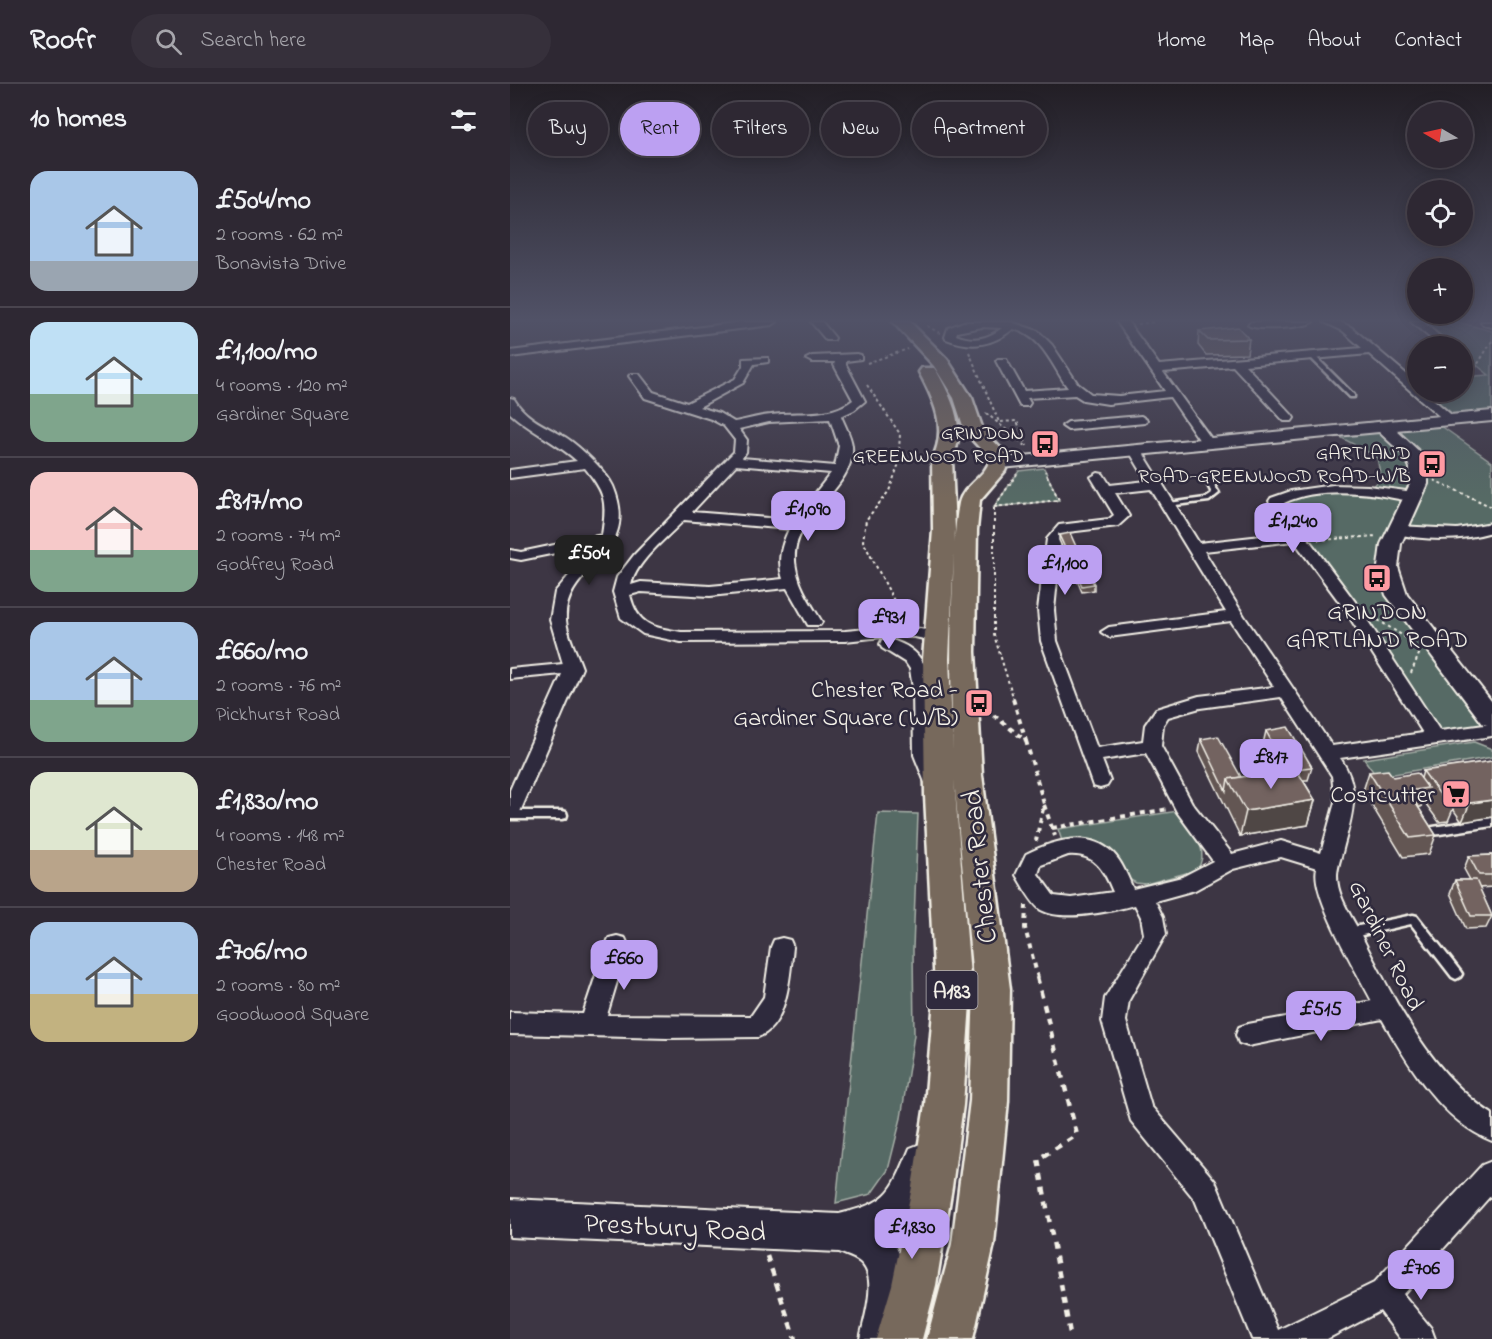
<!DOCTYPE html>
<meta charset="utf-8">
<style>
body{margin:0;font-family:"Indie Flower",sans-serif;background:#36303b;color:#f1f3f6;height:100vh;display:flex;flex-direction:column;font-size:22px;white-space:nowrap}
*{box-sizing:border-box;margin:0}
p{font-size:20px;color:#a7a6ac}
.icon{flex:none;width:33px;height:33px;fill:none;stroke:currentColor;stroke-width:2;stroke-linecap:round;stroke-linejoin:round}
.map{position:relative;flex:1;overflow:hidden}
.sheet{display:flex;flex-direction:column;background:#2e2833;width:510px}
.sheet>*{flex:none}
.banner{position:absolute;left:18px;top:18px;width:570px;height:54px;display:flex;gap:12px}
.needle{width:39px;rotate:279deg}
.tools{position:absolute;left:897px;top:18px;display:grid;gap:12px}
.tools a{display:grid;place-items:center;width:66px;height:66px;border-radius:50%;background:#2e2833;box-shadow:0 3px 15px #0003,0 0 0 2px #49444e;font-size:30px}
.price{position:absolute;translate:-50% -51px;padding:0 14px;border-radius:12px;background:#bca0f2;color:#111;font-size:20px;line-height:39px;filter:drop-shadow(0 2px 3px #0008)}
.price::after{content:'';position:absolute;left:50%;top:36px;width:18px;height:14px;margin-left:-9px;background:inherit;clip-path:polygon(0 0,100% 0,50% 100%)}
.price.current{background:#222;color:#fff}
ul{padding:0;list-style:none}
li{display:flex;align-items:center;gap:18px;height:150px;padding:0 30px}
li+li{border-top:2px solid #49444e}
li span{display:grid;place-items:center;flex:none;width:168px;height:120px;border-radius:18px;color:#555}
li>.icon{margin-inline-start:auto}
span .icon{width:72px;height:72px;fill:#fffc;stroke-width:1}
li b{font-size:26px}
h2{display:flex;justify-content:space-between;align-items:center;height:72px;padding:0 30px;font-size:26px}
.chip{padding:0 21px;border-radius:27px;background:#2e2833;box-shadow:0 3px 15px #0003,0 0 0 2px #49444e;font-size:21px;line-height:54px}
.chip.current{background:#bca0f2;color:#111}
header{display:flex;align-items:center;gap:36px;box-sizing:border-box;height:84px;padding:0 30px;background:#2e2833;border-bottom:2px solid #49444e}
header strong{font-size:28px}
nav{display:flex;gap:33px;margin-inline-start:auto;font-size:21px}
.search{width:420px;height:54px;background:#36303b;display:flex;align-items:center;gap:15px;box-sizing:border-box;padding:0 21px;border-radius:33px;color:#a7a6ac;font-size:22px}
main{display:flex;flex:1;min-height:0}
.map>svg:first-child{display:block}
.green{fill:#566a65;stroke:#a5aea6;stroke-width:1.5}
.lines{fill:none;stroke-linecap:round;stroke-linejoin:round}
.lane-casing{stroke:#f4f1e8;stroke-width:5}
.street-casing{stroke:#f4f1e8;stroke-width:4}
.secondary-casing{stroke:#f4f1e8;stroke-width:4}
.primary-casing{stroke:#f4f1e8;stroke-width:5}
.path-far2{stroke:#f4f1e8;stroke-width:2;stroke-dasharray:3 3;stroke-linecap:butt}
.path-far1{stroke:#f4f1e8;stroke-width:4;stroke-dasharray:5 5;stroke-linecap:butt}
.path{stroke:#f4f1e8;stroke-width:4.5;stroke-dasharray:7 7;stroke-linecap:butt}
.lane{fill:#2f2a3d;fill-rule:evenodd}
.street{fill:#2f2a3d;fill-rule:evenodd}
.secondary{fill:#2f2a3d;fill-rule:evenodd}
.primary{fill:#77695c;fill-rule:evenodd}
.wall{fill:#635653;stroke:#f4f1e8;stroke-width:1.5}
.shaded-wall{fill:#504644;stroke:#f4f1e8;stroke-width:1.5}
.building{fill:#736461;stroke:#f4f1e8;stroke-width:1.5}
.labels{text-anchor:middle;stroke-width:5;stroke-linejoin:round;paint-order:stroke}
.far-poi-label{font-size:20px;fill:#f4f1e8;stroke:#2f2a3d;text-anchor:end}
.shield{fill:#2f2a3d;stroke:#b9b5b5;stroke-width:1.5}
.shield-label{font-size:22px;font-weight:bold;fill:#f4f1e8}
.poi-label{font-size:24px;fill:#f4f1e8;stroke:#2f2a3d;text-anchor:end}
.street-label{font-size:24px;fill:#f4f1e8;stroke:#2f2a3d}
.near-street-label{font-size:28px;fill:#f4f1e8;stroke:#2f2a3d}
</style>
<header>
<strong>Roofr</strong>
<div class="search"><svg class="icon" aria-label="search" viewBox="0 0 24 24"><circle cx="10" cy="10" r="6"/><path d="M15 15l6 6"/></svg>Search here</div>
<nav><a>Home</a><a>Map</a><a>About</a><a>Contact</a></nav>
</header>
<main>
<section class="sheet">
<h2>10 homes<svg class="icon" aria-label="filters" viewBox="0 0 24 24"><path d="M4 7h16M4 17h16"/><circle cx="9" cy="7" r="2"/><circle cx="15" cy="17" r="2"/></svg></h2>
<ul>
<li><span style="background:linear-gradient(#a9c7e8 75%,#9aa5b1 0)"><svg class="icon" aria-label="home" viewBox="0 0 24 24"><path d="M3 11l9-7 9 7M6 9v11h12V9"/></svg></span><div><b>£504/mo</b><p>2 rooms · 62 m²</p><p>Bonavista Drive</p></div></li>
<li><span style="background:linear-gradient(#bfe0f5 60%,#7fa58c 0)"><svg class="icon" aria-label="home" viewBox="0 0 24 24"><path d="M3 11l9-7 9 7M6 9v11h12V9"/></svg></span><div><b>£1,100/mo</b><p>4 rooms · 120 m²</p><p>Gardiner Square</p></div></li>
<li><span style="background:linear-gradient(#f6c9c9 65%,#7fa58c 0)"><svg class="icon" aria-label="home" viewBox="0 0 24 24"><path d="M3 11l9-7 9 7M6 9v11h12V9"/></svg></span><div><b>£817/mo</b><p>2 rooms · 74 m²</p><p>Godfrey Road</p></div></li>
<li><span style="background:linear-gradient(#a9c7e8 65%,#7fa58c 0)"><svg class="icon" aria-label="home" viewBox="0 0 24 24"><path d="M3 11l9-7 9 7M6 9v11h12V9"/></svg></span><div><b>£660/mo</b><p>2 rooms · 76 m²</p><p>Pickhurst Road</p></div></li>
<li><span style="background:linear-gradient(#dfe7d0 65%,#b9a48a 0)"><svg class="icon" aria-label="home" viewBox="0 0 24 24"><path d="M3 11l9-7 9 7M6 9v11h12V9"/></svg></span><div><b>£1,830/mo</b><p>4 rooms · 148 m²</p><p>Chester Road</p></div></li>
<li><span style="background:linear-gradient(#a9c7e8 60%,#c2b280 0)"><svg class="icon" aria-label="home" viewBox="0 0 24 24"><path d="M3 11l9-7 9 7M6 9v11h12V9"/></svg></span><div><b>£706/mo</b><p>2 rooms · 80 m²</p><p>Goodwood Square</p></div></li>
</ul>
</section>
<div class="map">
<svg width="982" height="1255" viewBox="0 0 982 1255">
<rect width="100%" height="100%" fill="#3d3644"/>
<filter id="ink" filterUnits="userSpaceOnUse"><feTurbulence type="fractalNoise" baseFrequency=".0167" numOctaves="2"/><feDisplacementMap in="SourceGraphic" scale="12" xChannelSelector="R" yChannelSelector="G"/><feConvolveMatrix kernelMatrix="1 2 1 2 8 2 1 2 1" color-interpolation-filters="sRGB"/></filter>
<g filter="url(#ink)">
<!-- green -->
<g class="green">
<path d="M 912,238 L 948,238 L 982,247 L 982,327 L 944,331 L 916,308 L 952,308 L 953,293 L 979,291 L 953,270 L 952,262 L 943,262 Z"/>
<path d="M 924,337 L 982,378 L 982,443 L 974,446 L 888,446 L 878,483 L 982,646 L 925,653 L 766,417 L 776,411 L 859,406 L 871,395 L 867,373 L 821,348 Z"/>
<path d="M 534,384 L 549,416 L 484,423 L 509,387 Z"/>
<path d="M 964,658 L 982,665 L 982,673 L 867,693 L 854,675 Z"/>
<path d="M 668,727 C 680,745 702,764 687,786 L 636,800 L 626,799 L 617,794 L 592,763 L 577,755 L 552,757 L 548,745 Z"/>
<path d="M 368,729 L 408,730 L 403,865 L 404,951 L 391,1034 L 378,1086 L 361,1110 L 326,1119 Z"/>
</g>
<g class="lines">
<!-- lane casing -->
<g class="lane-casing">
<g id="lane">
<path d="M 799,270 L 803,270 L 844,311 L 844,313 L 840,313 L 799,272 Z"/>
<path d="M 697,392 L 699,393 L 709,409 L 699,417 L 657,422 L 657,420 L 659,419 L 695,414 L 702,409 L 694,394 Z"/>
<path d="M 0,727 L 52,727 L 56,728 L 57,731 L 56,734 L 52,735 L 0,735 Z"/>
<path d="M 982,734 L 982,742 L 923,751 L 919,750 L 918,747 L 919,744 L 923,743 Z"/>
<path d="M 903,831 L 907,832 L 950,887 L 952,890 L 950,893 L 946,895 L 942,893 L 901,840 L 839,854 L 835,852 L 833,849 L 835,846 L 839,844 Z"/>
</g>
</g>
<!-- street casing -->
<g class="street-casing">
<g id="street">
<path d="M 232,238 L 267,238 L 262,241 L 0,273 L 0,267 Z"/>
<path d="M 301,238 L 312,238 L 325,254 L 324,256 L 316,256 Z"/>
<path d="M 453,238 L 501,238 L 528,247 L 542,261 L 568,300 L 581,310 L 609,312 L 655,307 L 607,238 L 618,238 L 649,281 L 852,264 L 833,247 L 814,238 L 830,238 L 841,243 L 908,300 L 908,308 L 915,308 L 947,336 L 945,339 L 937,339 L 859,270 L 735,281 L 782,331 L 784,334 L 782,337 L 774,337 L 723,282 L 653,288 L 705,360 L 699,364 L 694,363 L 660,313 L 598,320 L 573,316 L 565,311 L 517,314 L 520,319 L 518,322 L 510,322 L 486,277 L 488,275 L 496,275 L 514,307 L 558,304 C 542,282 533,252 503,245 C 482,262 462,265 436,255 L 435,253 L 438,244 ZM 472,243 L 492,244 C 477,255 464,258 446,251 L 447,248 Z"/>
<path d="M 741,238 L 803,238 C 795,244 746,247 738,241 Z"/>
<path d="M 901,238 L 913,238 L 941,262 L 930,262 Z"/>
<path d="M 347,270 L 351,271 L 351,275 L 336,277 L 336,281 L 355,317 L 344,326 L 331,332 C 335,342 341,352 342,362 C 346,408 275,432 286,484 C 289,504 302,521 312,538 L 310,541 L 298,541 L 277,504 L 200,512 L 131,508 L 120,511 C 128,542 142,543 171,548 L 335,547 L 393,542 L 433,549 L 435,553 L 433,557 L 427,558 L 405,553 L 381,552 L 335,557 L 171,558 L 133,550 L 111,534 L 103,508 L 107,493 L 124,471 L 219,373 L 224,368 L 225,356 L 214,342 L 201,335 L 135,314 L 119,292 L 121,290 L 129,290 L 143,308 L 177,319 L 225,295 L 233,282 L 233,275 L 258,274 L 258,278 L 244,280 L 233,299 L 189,323 L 209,329 L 224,338 C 236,336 248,332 261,331 C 289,327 318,335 343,316 L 324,281 L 325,278 L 302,278 L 296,275 L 302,272 ZM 320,335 L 329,362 L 325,382 L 232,374 L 236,368 L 237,356 L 229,345 L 259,338 ZM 226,381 L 321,389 L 284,436 L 182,428 ZM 174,436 L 279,445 C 271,462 267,477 273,495 L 200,502 L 131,498 L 121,501 C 127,476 157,454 174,436 Z"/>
<path d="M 0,314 L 4,315 C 16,335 36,342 55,353 C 69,362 96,387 103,402 C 133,473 53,481 56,536 C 57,551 67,569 72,584 L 10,728 L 7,733 L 0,735 L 0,706 L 52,590 L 0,595 L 0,585 L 53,580 L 40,536 L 45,508 L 85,461 L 11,476 L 0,474 L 0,466 L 11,468 L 92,451 C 97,418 96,410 75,384 L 0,394 L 0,386 L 67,377 C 46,358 21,348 0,329 Z"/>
<path d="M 631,332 L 637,336 L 635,339 L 558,346 L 552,342 L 558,338 Z"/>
<path d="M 625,363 L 630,364 L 689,459 L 779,449 L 759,417 L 761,414 L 781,407 L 823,401 L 858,402 L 904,408 L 911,412 L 909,415 C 895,418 881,413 867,411 C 837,407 801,406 774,419 L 779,429 L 846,519 L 930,647 L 982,640 L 982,652 L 830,674 C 853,707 841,733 832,769 C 830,776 827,785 827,792 C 827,811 840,830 849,847 C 882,912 919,989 982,1030 L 982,1057 C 931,1037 898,980 872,935 L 738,962 L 729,959 L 726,951 L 729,943 L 738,940 L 862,917 C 848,890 800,810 807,784 L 771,773 L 723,785 L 685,806 L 645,817 L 653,833 L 656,850 L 619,916 L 616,937 L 641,1022 L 705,1097 L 768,1246 L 864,1199 L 972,1081 L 982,1077 L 982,1110 L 893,1210 L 921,1244 L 925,1255 L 891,1255 L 870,1227 L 817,1255 L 742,1255 L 685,1116 L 621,1037 L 592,937 L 595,914 L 634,850 L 631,833 L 625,821 C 602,827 553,838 531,826 C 522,820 512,801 506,791 L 516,770 C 542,757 578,745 603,769 C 612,778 618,793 623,805 L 672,793 L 703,777 L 667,728 L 636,669 L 592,676 L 600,697 L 597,702 L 590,704 L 583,702 L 531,557 L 528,526 L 537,455 L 549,441 L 599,435 L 604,431 L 581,393 L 588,389 L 593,390 L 600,401 L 637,397 L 619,367 ZM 641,405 L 716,528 L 599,543 L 591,548 L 599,553 L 721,537 L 764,603 L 689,612 L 646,625 L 635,641 L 633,657 L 587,664 L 547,557 L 544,526 L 551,456 L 558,448 L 608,442 L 619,432 L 605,409 ZM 784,457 L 833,523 L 913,649 L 822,662 L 734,532 L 694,467 ZM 771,613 L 822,692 L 825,718 L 811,769 L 771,757 L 722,770 L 682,719 L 651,662 L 653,641 L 658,633 L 690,624 ZM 558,771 C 585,769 594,786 603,808 L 561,814 L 544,812 L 528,790 L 531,781 Z"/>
<path d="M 982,439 L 982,448 C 951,457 914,457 883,449 L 881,446 L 888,442 L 947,445 Z"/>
<path d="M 378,555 C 438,570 415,626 422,670 C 424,678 429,688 433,696 L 430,701 L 423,703 L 416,701 L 404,671 L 403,605 L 400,585 L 396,579 L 372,564 L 370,560 L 372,556 Z"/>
<path d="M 107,852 L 115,854 L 118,861 L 97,931 L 241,932 L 254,913 L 261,863 L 264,856 L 272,854 L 280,856 L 283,863 C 280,890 278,942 248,953 L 157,954 L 0,950 L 0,928 L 73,930 L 96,861 L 99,854 Z"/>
</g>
</g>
<!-- secondary casing -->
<g class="secondary-casing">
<g id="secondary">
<path d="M 971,238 L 982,238 L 982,243 L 973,241 Z"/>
<path d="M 982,327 L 982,337 L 886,346 L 912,370 L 918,384 L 918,400 L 891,460 L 888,483 L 897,510 L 982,618 L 982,642 L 973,640 L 876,511 L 868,483 L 871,460 L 900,400 L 900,384 L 895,372 L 869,348 L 491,384 L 485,383 L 482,379 L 485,375 L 491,374 Z"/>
<path d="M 413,1059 L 426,1064 L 431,1076 C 419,1107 410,1138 378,1152 C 404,1183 397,1218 390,1255 L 350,1255 C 354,1234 369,1194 350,1178 C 344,1173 336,1171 329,1168 L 0,1153 L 0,1115 L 329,1130 C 379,1118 381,1110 400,1064 Z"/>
</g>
</g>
<!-- primary casing -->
<g class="primary-casing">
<path id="primary" d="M 383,238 L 400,238 L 437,275 L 462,314 L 473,346 L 500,374 L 495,387 L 470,416 L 467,446 L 465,568 L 472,691 L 500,905 L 498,1017 L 484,1160 L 463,1255 L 417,1255 L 442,1160 L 460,1017 L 464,905 L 444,695 L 461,904 L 453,1021 L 442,1103 L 426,1201 L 412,1255 L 366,1255 L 382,1201 L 402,1103 L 415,1021 L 425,904 L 415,712 L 413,575 L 423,446 L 422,375 C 438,345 424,316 409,288 L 412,284 L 424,284 L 427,288 C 442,315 457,345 442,375 L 445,446 L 439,575 L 443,667 C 441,610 440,554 443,497 C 444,471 444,445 449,419 C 453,401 476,393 480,375 L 455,348 L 444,314 L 424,282 Z"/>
</g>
<!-- path-far2 -->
<g class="path-far2">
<path d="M 628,240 L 645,238"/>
<path d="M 417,242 L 430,249"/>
<path d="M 459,268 L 489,338 L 507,337 L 517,362"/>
<path d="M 357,279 L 398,265"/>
<path d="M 952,297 L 961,291 L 982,257"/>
<path d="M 357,301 L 390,350 L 388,382 L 379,407 L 356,436 L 353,457 L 393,534"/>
<path d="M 932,312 L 939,308"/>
<path d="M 476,329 L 517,363"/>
<path d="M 924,396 L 982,423"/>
<path d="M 484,423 L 549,416 L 535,387"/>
<path d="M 808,456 L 867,452"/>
<path d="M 868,536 L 898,555"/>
<path d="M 901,589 L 910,568"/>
<path d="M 504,616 L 484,551 L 484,423 L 507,390"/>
</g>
<!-- path-far1 -->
<g class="path-far1">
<path d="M 476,625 L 516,657 L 503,615"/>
<path d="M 516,657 L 534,720 L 526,757"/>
<path d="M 534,721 L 545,752"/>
<path d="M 542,744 L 659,725"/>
<path d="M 516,821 L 515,844 L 528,894"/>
</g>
<!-- path -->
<g class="path">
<path d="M 527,893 L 567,1051 L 528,1075 L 561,1255"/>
<path d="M 257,1172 L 285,1255"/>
</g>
<!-- lane -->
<use href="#lane" class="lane"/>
<!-- street -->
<use href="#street" class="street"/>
<!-- secondary -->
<use href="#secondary" class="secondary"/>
<!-- primary -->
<use href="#primary" class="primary"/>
</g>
<!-- wall -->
<g class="wall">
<path d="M 689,247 L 739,255 L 737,270 L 696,271 L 688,261 Z"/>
<path d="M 549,451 L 573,480 L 584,500 L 584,506 L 572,508 L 563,487 L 563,485 L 562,485 L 549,456 Z"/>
<path d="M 756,647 L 802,683 L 798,696 L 793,696 L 805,716 L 798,741 L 730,752 L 689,668 L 691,655 L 731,693 L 768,687 L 753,660 Z"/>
<path d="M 982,677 L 952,738 L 943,725 L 938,737 L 929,738 L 913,716 L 911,723 L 908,723 L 926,751 L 919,770 L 893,773 L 853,707 L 859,688 L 883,693 L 911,694 L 913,687 Z"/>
<path d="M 982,771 L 982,803 L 969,804 L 982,832 L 976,844 L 956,845 L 940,809 L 945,796 L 960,796 L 954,785 L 959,772 Z"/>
</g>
<!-- shaded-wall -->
<g class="shaded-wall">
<path d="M 573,478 L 573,483 L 563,481 L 563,485 L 562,485 L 562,479 Z"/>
<path d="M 948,703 L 942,718 L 936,705 Z"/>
<path d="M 805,716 L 798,741 L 730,752 L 736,727 Z"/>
<path d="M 982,716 L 982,733 L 952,738 L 960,719 Z"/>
</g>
<!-- building -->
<g class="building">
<path d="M 728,243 L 739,255 L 698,256 L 689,247 Z"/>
<path d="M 560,449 L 573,478 L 562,479 L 549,451 Z"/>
<path d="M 574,480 L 584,500 L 572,502 L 563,481 Z"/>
<path d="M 778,643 L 802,683 L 777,686 L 756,647 Z"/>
<path d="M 708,652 L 731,693 L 718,695 L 716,707 L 691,655 Z"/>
<path d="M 982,677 L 982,716 L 960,719 L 948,703 L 936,705 L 946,718 L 936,719 L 913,687 Z"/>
<path d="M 786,685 L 805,716 L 736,727 L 718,695 Z"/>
<path d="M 878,686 L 883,693 L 907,689 L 918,704 L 898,707 L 926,751 L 900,754 L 859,688 Z"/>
<path d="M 982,771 L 982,791 L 969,791 L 959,772 Z"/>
<path d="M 945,796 L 966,796 L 982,832 L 961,832 Z"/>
</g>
</g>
<!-- sky -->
<linearGradient id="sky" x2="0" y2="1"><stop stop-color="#221e25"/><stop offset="0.57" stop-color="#515267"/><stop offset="1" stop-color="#515267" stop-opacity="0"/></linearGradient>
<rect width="982" height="414" fill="url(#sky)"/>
<!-- icons -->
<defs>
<g id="bus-square" transform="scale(1.5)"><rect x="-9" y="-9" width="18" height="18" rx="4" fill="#ff9aa2" stroke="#2f2a3d"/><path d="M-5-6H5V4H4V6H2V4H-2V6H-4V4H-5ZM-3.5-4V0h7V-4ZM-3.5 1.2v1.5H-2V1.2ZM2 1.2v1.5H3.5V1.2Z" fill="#111"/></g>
<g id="supermarket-square" transform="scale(1.5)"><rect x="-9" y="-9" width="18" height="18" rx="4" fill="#ff9aa2" stroke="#2f2a3d"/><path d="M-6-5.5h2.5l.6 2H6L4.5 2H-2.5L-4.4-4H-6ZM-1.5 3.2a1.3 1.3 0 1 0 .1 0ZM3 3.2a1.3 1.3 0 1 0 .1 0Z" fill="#111"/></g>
</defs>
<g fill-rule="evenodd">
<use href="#bus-square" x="535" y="360"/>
<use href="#bus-square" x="922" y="380"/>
<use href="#bus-square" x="867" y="494"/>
<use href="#bus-square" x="469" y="619"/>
<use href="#supermarket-square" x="946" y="710"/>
</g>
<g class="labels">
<!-- far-poi labels -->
<g class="far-poi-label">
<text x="514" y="355">GRINDON<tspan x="514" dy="23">GREENWOOD ROAD</tspan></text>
<text x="901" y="375">GARTLAND<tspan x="901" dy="23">ROAD-GREENWOOD ROAD-W/B</tspan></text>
</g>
<!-- shield labels -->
<rect class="shield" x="416.5" y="887" width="51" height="38" rx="4.5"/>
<g class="shield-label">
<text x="442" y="914">A183</text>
</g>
<!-- poi labels -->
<g class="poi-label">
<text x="867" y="535" text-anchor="middle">GRINDON<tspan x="867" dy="28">GARTLAND ROAD</tspan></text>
<text x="448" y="613">Chester Road -<tspan x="448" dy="28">Gardiner Square (W/B)</tspan></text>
<text x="925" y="718">Costcutter</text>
</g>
<!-- street labels -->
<g class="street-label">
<text transform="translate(877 861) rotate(64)" y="8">Gardiner Road</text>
</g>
<!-- near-street labels -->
<g class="near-street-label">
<text transform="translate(468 783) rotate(-96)" y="10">Chester Road</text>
<text transform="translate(165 1142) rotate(3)" y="10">Prestbury Road</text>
</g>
</g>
</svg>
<div class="tools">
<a><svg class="needle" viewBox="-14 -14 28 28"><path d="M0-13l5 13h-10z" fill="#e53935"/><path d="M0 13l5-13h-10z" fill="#a7a6ac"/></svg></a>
<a><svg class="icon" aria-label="locate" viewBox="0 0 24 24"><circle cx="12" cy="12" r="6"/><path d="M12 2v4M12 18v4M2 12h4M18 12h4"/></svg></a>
<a>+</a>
<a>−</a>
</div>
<b class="price" style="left:298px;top:458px">£1,090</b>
<b class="price" style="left:783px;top:470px">£1,240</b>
<b class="price current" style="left:79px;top:502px">£504</b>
<b class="price" style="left:555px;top:512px">£1,100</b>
<b class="price" style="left:379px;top:566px">£931</b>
<b class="price" style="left:761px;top:706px">£817</b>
<b class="price" style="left:114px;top:907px">£660</b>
<b class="price" style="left:811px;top:958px">£515</b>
<b class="price" style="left:402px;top:1176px">£1,830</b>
<b class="price" style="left:911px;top:1217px">£706</b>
<div class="banner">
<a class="chip">Buy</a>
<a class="chip current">Rent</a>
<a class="chip">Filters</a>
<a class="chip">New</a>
<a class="chip">Apartment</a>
</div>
</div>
</main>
